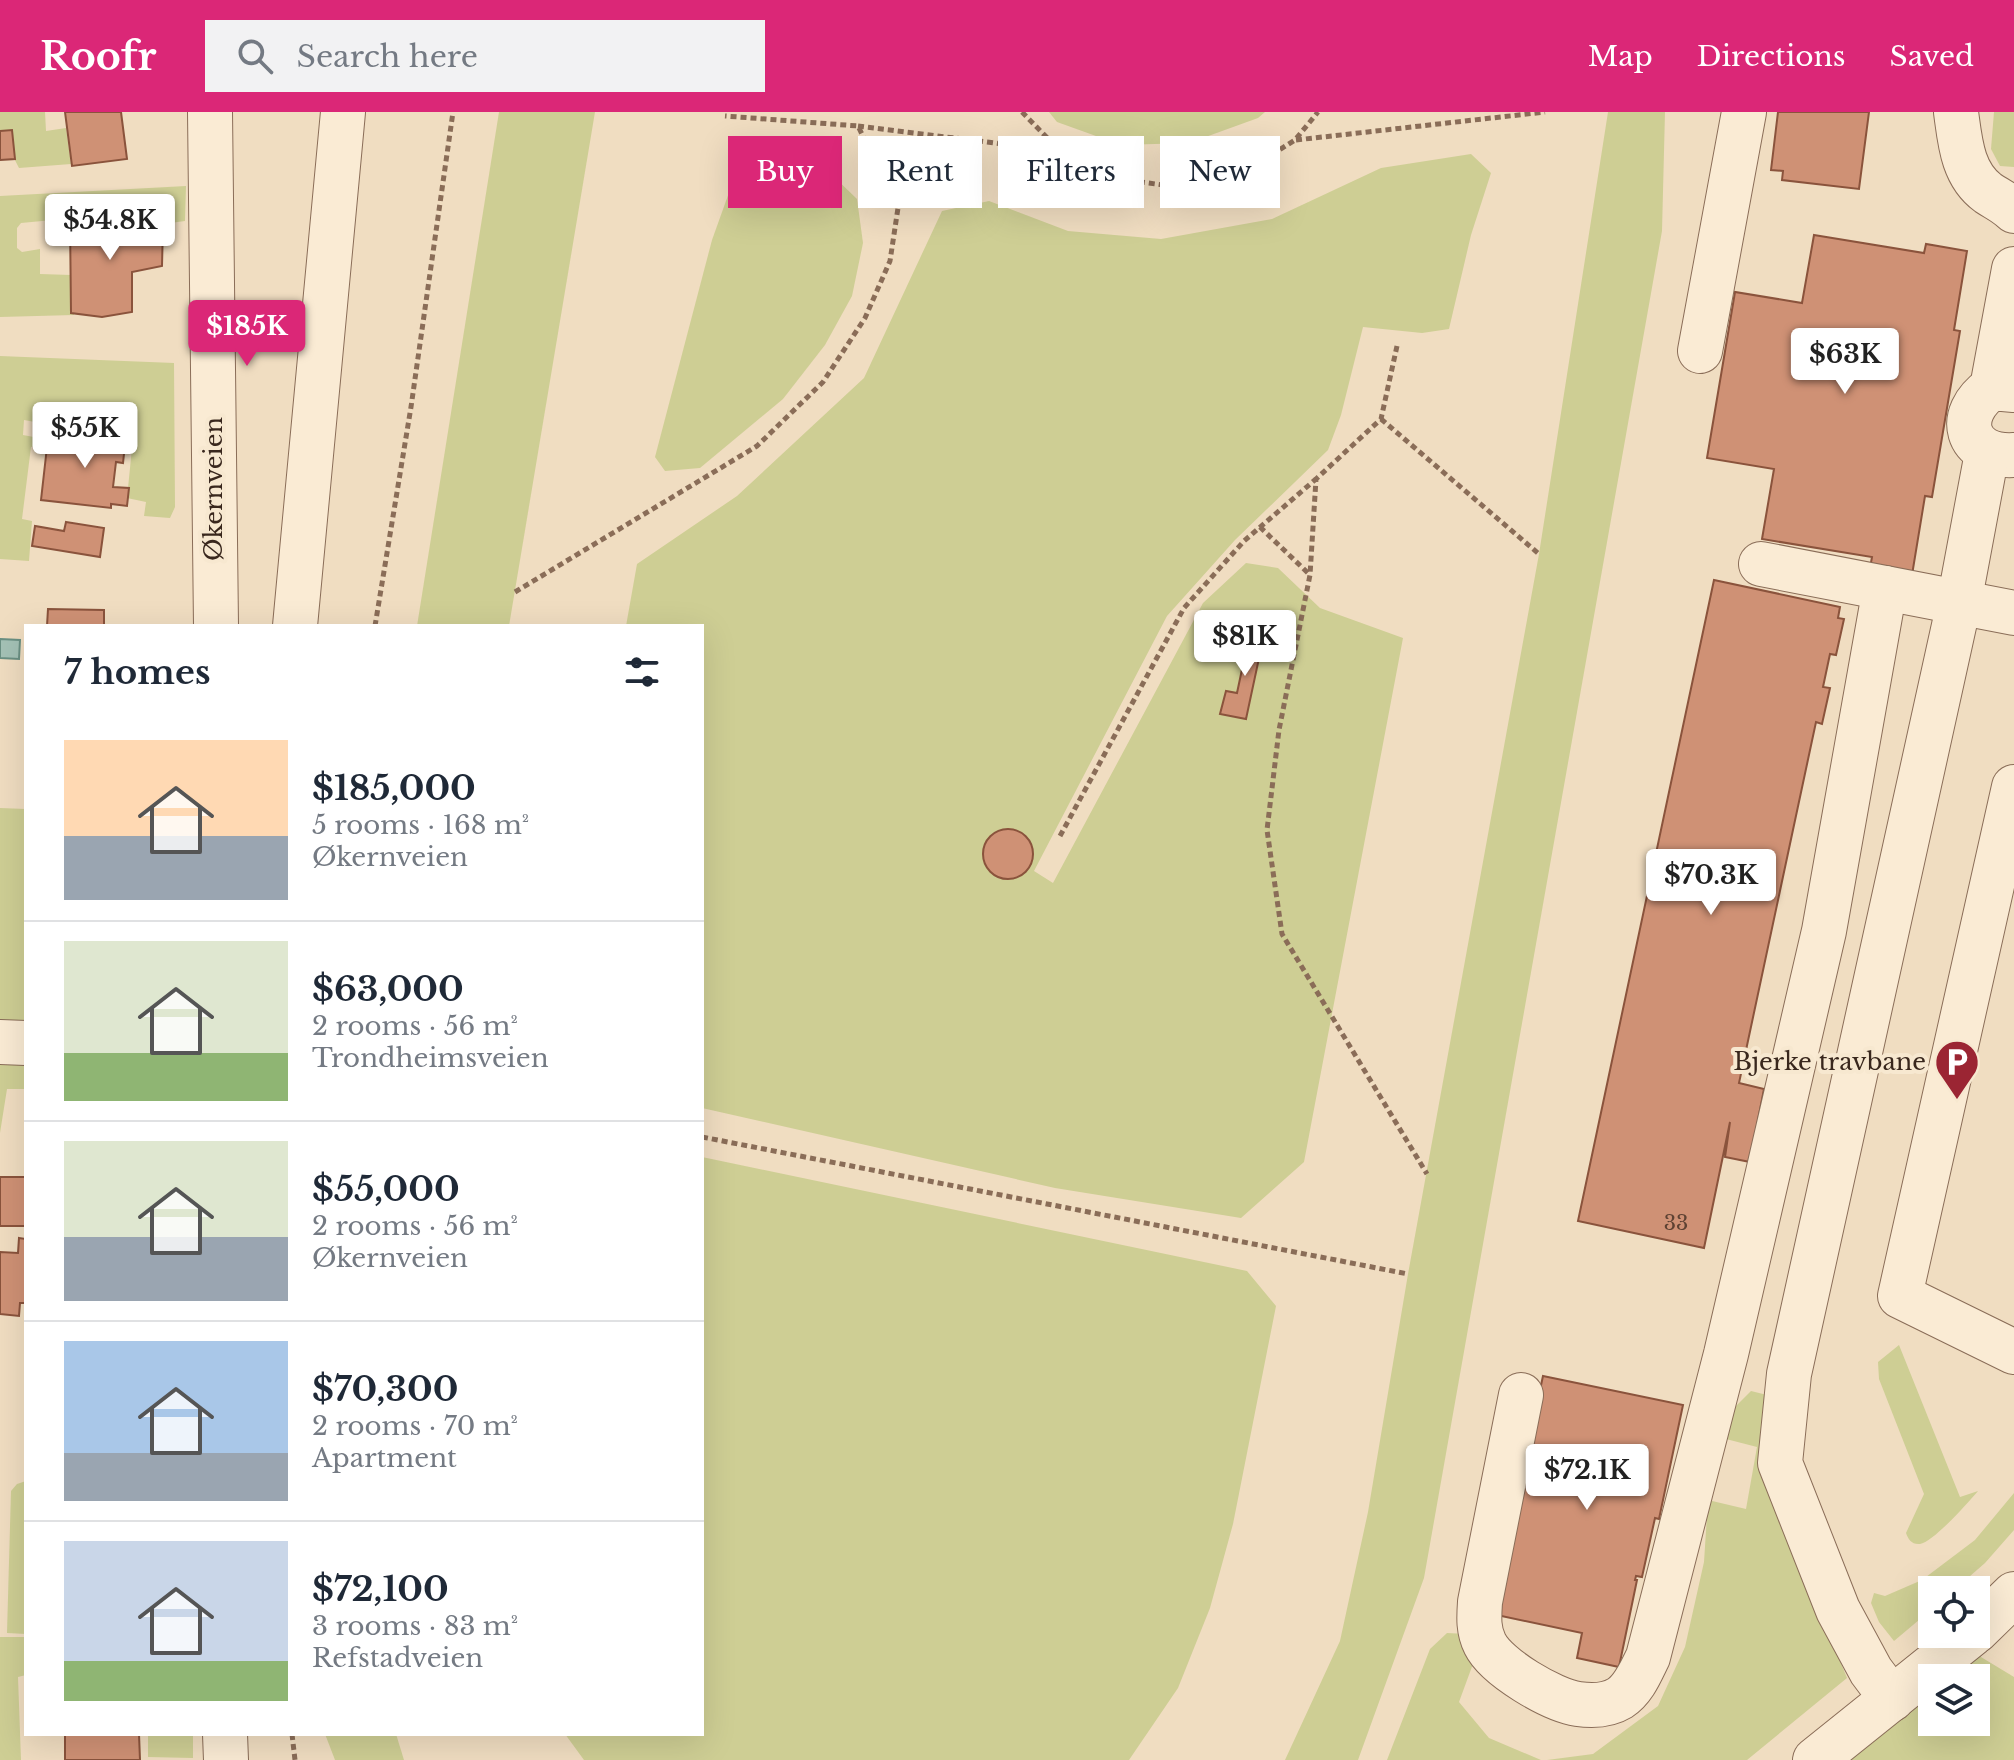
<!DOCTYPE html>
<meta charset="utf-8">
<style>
body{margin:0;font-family:"Libre Baskerville",serif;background:#f2f2f3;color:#1f2937;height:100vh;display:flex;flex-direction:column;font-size:30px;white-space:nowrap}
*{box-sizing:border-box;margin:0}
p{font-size:26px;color:#747a83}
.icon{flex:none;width:44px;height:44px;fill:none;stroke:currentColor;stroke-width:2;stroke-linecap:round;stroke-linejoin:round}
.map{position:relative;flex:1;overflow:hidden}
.details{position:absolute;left:24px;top:512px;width:680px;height:1112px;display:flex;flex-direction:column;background:#fff;border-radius:0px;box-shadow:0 8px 32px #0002}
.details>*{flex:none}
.guide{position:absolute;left:728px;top:24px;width:760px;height:72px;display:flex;gap:16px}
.fabs{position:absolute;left:1918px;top:1464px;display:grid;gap:16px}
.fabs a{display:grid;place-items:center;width:72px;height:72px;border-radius:0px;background:#fff;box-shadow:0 8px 32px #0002;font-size:40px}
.price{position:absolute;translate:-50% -68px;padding:0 18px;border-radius:8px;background:#fff;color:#222;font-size:26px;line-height:52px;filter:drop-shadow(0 2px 4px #0008)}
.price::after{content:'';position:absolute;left:50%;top:48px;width:24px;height:18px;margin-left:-12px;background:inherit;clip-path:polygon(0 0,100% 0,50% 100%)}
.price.active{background:#db2777;color:#fff}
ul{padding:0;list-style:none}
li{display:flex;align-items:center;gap:24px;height:200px;padding:0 40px}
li+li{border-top:2px solid #e0e1e3}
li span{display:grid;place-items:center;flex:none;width:224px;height:160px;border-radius:0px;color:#555}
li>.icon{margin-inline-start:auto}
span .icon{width:96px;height:96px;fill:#fffc;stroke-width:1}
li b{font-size:34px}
h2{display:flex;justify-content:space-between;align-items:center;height:96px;padding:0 40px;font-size:34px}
.tag{padding:0 28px;border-radius:0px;background:#fff;box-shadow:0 8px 32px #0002;font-size:28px;line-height:72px}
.tag.active{background:#db2777;color:#fff}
header{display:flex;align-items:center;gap:48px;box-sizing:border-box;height:112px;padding:0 40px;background:#db2777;color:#fff}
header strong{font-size:38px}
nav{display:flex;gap:44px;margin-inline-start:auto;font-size:28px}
.search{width:560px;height:72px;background:#f2f2f3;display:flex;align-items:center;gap:20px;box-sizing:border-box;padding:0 28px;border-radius:0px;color:#747a83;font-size:30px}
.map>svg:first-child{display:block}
.green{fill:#cece94}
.water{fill:#a4c2b6;stroke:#6a9083;stroke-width:2}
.building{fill:#cf9175;stroke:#8a533c;stroke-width:2}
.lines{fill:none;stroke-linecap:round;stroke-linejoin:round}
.minor-casing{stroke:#8a6d58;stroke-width:46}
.path{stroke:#8a6d58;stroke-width:5;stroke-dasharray:6 4;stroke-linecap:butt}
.minor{stroke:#faebd4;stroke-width:44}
.labels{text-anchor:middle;stroke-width:8;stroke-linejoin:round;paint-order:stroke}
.number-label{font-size:20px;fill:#5e4233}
.street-label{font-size:24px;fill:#39271d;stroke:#f7e8d0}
.poi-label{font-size:24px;fill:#39271d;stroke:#f7e8d0;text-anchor:end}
</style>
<header>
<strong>Roofr</strong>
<div class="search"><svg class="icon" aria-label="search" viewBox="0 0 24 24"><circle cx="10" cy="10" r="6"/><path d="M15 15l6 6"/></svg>Search here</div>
<nav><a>Map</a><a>Directions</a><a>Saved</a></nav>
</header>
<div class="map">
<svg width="2014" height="1648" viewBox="0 0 2014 1648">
<rect width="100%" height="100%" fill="#f0ddc1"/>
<!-- green -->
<g class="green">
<path d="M 0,0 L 45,0 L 46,19 L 66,16 L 71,52 L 19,56 L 0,19 Z"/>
<path d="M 499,0 L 595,0 L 509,514 L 417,514 Z"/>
<path d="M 1049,0 L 1265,0 L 1258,6 L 1189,31 L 1121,33 L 1057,10 Z"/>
<path d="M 1608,0 L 1665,0 L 1662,119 L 1424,1466 L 1358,1648 L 1285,1648 L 1340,1529 L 1368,1400 L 1408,1162 L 1539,442 Z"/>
<path d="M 1994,0 L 2014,0 L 2014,55 L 2000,54 L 1991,37 Z"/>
<path d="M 1471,42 L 1491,61 L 1471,123 L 1449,217 L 1422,221 L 1363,215 L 1341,303 L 1328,338 L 1235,428 L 1167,504 L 1034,759 L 1053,771 L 1203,491 L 1246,451 L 1278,456 L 1320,496 L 1403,526 L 1304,1050 L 1241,1106 L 1055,1076 L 702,996 L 702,514 L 626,514 L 637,452 L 737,384 L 864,266 L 942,99 L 989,89 L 1068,119 L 1161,127 L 1272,107 L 1381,56 Z"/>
<path d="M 741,47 L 790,48 L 827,58 L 857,87 L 863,131 L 852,184 L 825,233 L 783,287 L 700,356 L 665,359 L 655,345 L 712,128 Z"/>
<path d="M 186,74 L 185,109 L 163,112 L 108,99 L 74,106 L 21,111 L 17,116 L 17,136 L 22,140 L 40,137 L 40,162 L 71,163 L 74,203 L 0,205 L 0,84 Z"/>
<path d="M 0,244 L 174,251 L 175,395 L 170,406 L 144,404 L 146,390 L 127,386 L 135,306 L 81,298 L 80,305 L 68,316 L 24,308 L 23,323 L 39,326 L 38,333 L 31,335 L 22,407 L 32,409 L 29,449 L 0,447 Z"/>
<path d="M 0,696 L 26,697 L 26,914 L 0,913 Z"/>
<path d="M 0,945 L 26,945 L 26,977 L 7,977 L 0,1021 Z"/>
<path d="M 702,1045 L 1247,1159 L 1276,1194 L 1233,1412 L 1210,1496 L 1178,1576 L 1129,1648 L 584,1648 L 565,1622 L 702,1622 Z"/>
<path d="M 1899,1233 L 1960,1385 L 1978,1379 C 1968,1391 1933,1430 1920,1432 C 1912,1433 1908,1427 1906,1421 L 1924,1382 L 1879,1267 L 1878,1250 Z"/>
<path d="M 1751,1279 L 1771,1284 L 1767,1368 L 1847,1566 L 1747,1648 L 1547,1648 L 1593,1642 L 1658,1594 L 1685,1535 L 1704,1450 L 1708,1388 L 1746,1397 L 1757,1335 L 1726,1327 L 1734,1296 Z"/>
<path d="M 26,1369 L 26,1522 L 7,1521 L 11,1379 L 17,1372 Z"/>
<path d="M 2014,1381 L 2014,1418 L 1985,1451 L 1954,1478 L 1932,1478 L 1932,1497 L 1894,1529 L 1879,1510 L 1871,1491 L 1874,1481 L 1885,1484 L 1922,1468 L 1975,1428 Z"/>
<path d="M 1447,1521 L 1467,1522 L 1477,1541 L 1459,1590 L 1489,1626 L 1541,1648 L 1387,1648 L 1430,1537 Z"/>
<path d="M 0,1525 L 26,1525 L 26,1563 L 18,1565 L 21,1648 L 0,1648 Z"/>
<path d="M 1976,1542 L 2014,1565 L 2014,1648 L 1844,1648 L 1932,1578 L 1932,1610 L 1976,1610 L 1976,1566 L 1946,1566 Z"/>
<path d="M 148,1622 L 193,1622 L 193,1646 L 148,1645 Z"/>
<path d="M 325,1622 L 396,1622 L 404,1648 L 335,1648 Z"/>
</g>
<!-- water -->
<path class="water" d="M 0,527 L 20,528 L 19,547 L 0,546 Z"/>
<!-- building -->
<g class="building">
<path d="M 65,0 L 121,0 L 127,47 L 72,54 Z"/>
<path d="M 1778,0 L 1869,0 L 1859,77 L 1782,68 L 1783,59 L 1771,58 Z"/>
<path d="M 12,18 L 15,47 L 0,48 L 0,19 Z"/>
<path d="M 101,103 L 163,113 L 162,154 L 132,160 L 132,200 L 102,205 L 71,201 L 70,109 Z"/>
<path d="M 1814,123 L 1924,141 L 1926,132 L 1967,139 L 1954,218 L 1960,219 L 1932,385 L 1925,384 L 1912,463 L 1870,456 L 1872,445 L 1762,427 L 1774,357 L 1707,346 L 1735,180 L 1802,191 Z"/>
<path d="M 80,318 L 126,323 L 123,351 L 116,350 L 113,375 L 129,376 L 127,394 L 111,392 L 111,396 L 41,388 L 48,326 L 79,329 Z"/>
<path d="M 66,410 L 104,416 L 100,445 L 32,434 L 35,414 L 64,419 Z"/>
<path d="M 1714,468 L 1840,495 L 1838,506 L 1844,507 L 1836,543 L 1830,542 L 1823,575 L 1830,576 L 1822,612 L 1816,610 L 1739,971 L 1764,977 L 1750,1050 L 1725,1045 L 1730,1010 L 1704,1136 L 1578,1109 Z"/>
<path d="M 48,497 L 104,498 L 104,514 L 47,514 Z"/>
<path d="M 1251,515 L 1265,518 L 1246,607 L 1220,602 L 1226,579 L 1237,581 Z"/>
<circle cx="1008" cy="742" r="25"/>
<rect x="0" y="1065" width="26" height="49"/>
<path d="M 19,1126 L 26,1127 L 26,1191 L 20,1191 L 19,1204 L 0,1202 L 0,1140 L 18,1141 Z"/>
<path d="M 1543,1264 L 1683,1293 L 1659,1407 L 1655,1406 L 1642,1465 L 1636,1464 L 1635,1468 L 1637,1468 L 1619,1555 L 1577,1546 L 1582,1521 L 1492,1502 Z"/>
<path d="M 65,1622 L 139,1622 L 140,1648 L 65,1648 Z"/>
</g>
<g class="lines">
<!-- minor casing -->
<g class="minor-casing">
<g id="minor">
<path d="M 210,0 L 216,514"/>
<path d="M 1956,0 C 1960,29 1962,62 1988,81 C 1997,87 2006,91 2014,99"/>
<path d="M 1700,239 L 1744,0"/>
<path d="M 1992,276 L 2014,157"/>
<path d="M 2014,278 L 1992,276 C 1954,302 1965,346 2014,343"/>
<path d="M 1761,452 L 2014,501"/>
<path d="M 295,514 L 343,0"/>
<path d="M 2014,675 L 1900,1184 L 2014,1240"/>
<path d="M 0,930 L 26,931"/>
<path d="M 1521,1283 L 1480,1490 C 1479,1505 1478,1518 1485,1532 C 1497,1556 1552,1588 1578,1592 C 1592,1594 1607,1594 1620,1586 C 1634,1577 1641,1559 1648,1545 L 1726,1242 L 1824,819 L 1885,476"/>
<path d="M 1976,1519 L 2014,1482"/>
<path d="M 1892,1587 L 1871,1559 L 1838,1498 L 1780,1351 L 1789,1262 L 1959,491 L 1987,341"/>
<path d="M 225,1622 L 226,1648"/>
<path d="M 1815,1648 L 1972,1522"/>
</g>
</g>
<!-- path -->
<g class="path">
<path d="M 1022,0 L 1060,39 L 1117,67 L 1179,75 L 1241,62 L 1295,28 L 1318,0"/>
<path d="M 858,14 L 1059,39"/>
<path d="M 1296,28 L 1545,0"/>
<path d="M 1397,234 L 1381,307 L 1316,367 L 1310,463 L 1279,618 L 1267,718 L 1282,822 L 1427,1062"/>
<path d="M 1381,307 L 1539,442"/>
<path d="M 1260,415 L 1309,462"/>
<path d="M 515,480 L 757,334 L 823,270 L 865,206 L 890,149 L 898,96 L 858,14 L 725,4"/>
<path d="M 375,514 L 411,295 L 453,0"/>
<path d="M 1060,724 L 1184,496 L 1244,429 L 1316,367"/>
<path d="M 702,1025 L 1408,1162"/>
<path d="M 292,1622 L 295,1648"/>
</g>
<!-- minor -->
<use href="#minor" class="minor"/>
</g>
<!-- icons -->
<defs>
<g id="parking-pin" transform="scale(2.3)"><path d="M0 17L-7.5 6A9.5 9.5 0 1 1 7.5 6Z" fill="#9b2533" stroke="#f7e8d0"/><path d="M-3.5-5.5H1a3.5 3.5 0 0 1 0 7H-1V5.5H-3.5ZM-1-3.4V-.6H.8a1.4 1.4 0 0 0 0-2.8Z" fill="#fff"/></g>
</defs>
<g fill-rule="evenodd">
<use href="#parking-pin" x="1957" y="950"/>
</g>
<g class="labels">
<!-- number labels -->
<g class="number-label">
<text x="1676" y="1118">33</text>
</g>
<!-- street labels -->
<g class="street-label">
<text transform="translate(214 377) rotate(-90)" y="8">Økernveien</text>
</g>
<!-- poi labels -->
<g class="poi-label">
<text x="1926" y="958">Bjerke travbane</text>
</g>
</g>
</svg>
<div class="fabs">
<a><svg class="icon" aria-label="locate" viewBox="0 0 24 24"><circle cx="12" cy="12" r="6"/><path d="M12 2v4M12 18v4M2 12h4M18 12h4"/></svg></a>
<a><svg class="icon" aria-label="layers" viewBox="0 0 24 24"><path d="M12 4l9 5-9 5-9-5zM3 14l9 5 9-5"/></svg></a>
</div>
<b class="price" style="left:110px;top:150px">$54.8K</b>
<b class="price active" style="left:247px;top:256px">$185K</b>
<b class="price" style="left:1845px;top:284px">$63K</b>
<b class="price" style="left:85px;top:358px">$55K</b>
<b class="price" style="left:1245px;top:566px">$81K</b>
<b class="price" style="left:1711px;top:805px">$70.3K</b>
<b class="price" style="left:1587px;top:1400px">$72.1K</b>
<div class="guide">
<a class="tag active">Buy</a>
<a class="tag">Rent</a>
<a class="tag">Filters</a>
<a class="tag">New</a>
</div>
<section class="details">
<h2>7 homes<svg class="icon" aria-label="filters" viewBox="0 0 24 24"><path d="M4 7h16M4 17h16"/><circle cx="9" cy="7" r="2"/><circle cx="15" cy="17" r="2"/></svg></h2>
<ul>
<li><span style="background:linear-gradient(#ffd9b3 60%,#9aa5b1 0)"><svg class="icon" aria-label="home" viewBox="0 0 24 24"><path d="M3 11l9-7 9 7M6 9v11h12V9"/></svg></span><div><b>$185,000</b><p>5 rooms · 168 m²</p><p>Økernveien</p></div></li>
<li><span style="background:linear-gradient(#dfe7d0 70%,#8fb573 0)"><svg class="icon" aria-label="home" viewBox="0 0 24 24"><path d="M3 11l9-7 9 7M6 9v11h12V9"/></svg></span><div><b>$63,000</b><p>2 rooms · 56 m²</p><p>Trondheimsveien</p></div></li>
<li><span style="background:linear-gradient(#dfe7d0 60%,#9aa5b1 0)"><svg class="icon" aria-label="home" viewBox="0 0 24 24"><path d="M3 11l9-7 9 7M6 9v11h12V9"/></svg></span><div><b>$55,000</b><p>2 rooms · 56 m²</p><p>Økernveien</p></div></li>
<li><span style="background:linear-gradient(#a9c7e8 70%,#9aa5b1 0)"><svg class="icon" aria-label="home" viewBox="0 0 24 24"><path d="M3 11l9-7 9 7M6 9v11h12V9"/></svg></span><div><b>$70,300</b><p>2 rooms · 70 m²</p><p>Apartment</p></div></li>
<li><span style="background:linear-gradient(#c9d6e8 75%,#8fb573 0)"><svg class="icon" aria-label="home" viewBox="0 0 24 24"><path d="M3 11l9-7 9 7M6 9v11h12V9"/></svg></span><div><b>$72,100</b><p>3 rooms · 83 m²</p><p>Refstadveien</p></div></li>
</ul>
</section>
</div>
